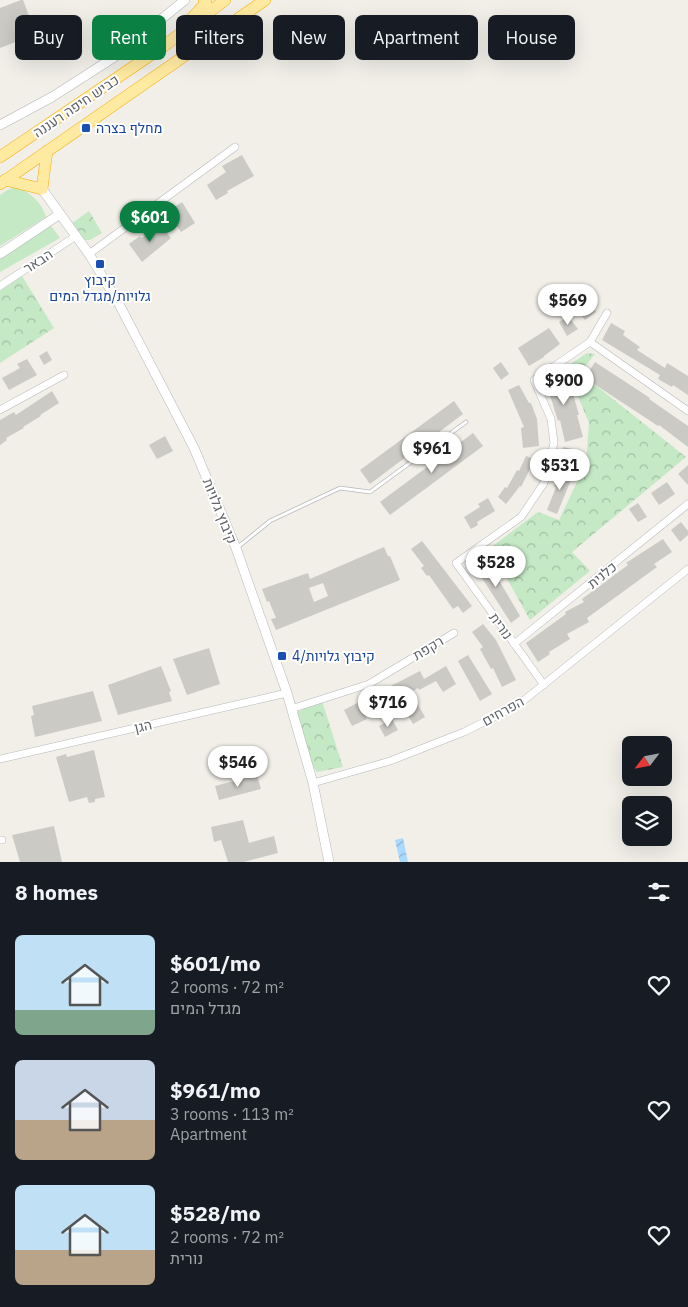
<!DOCTYPE html>
<meta charset="utf-8">
<style>
body{margin:0;font-family:"IBM Plex Sans",Heebo,sans-serif;background:#242831;color:#f1f3f6;height:100vh;display:flex;flex-direction:column;font-size:19px;white-space:nowrap}
*{box-sizing:border-box;margin:0}
p{font-size:16px;color:#9ea1a6}
.icon{flex:none;width:28px;height:28px;fill:none;stroke:currentColor;stroke-width:2;stroke-linecap:round;stroke-linejoin:round}
.map{position:relative;height:862px;overflow:hidden}
.details{display:flex;flex-direction:column;background:#171b24;flex:1}
.details>*{flex:none}
.banner{position:absolute;left:15px;top:15px;width:659px;height:45px;display:flex;gap:10px}
.needle{width:32px;rotate:238deg}
.buttons{position:absolute;left:622px;top:736px;display:grid;gap:10px}
.buttons a{display:grid;place-items:center;width:50px;height:50px;border-radius:8px;background:#171b24;box-shadow:0 5px 20px #0002;font-size:25px}
.price{position:absolute;translate:-50% -42px;padding:0 11px;border-radius:18px;background:#fff;color:#222;font-size:16px;line-height:32px;filter:drop-shadow(0 1px 2px #0008)}
.price::after{content:'';position:absolute;left:50%;top:30px;width:15px;height:11px;margin-left:-8px;background:inherit;clip-path:polygon(0 0,100% 0,50% 100%)}
.price.current{background:#0b8043;color:#fff}
ul{padding:0;list-style:none}
li{display:flex;align-items:center;gap:15px;height:125px;padding:0 15px}
li span{display:grid;place-items:center;flex:none;width:140px;height:100px;border-radius:8px;color:#555}
li>.icon{margin-inline-start:auto}
span .icon{width:60px;height:60px;fill:#fffc;stroke-width:1}
li b{font-size:21px}
h2{display:flex;justify-content:space-between;align-items:center;height:60px;padding:0 15px;font-size:21px}
.tag{padding:0 18px;border-radius:8px;background:#171b24;box-shadow:0 5px 20px #0002;font-size:18px;line-height:45px}
.tag.current{background:#0b8043;color:#fff}
.map>svg:first-child{display:block}
.green{fill:#c5e8c5}
.park{fill:url(#park-crowns)}
.water{fill:url(#water-waves)}
.building{fill:#cccac5;fill-rule:evenodd}
.lines{fill:none;stroke-linecap:round;stroke-linejoin:round}
.service-casing{stroke:#b5b8bc;stroke-width:4.5}
.minor-casing{stroke:#b5b8bc;stroke-width:8}
.tertiary-casing{stroke:#b5b8bc;stroke-width:10}
.trunk-casing{stroke:#f9ab00;stroke-width:12}
.service{stroke:#fff;stroke-width:3}
.minor{stroke:#fff;stroke-width:7}
.tertiary{stroke:#fff;stroke-width:9}
.trunk{stroke:#feeaa1;stroke-width:11}
.transit-dot{fill:#1a4fb4;stroke:#fff;stroke-width:2}
.labels{text-anchor:middle;stroke-width:4;stroke-linejoin:round;paint-order:stroke}
.street-label{font-size:14px;fill:#5f6368;stroke:#fff}
.transit-label{font-size:14px;fill:#164399;stroke:#fff;text-anchor:start}
</style>
<div class="map">
<svg width="688" height="862" viewBox="0 0 688 862">
<defs>
<pattern id="park-crowns" width="20" height="18" patternUnits="userSpaceOnUse" patternTransform="scale(1.25)"><rect width="20" height="18" fill="#c5e8c5"/><path d="M2 6a3 3 0 1 1 6 0M12 15a3 3 0 1 1 6 0" fill="none" stroke="#a3c0a4"/></pattern>
<pattern id="water-waves" width="16" height="10" patternUnits="userSpaceOnUse" patternTransform="scale(1.25)"><rect width="16" height="10" fill="#aadaff"/><path d="M0 5q4-4 8 0t8 0" fill="none" stroke="#8eb4d2"/></pattern>
</defs>
<rect width="100%" height="100%" fill="#f1efe8"/>
<!-- green -->
<g class="green">
<path d="M 17,187 C 30,192 42,203 46,217 L 0,246 L 0,195 L 9,189 Z"/>
<path d="M 51,226 L 60,238 L 0,272 L 0,257 L 8,254 Z"/>
</g>
<!-- park -->
<g class="park">
<path d="M 89,211 L 102,233 L 90,240 L 84,240 L 71,224 Z"/>
<path d="M 22,276 L 54,328 L 0,363 L 0,291 Z"/>
<path d="M 587,353 L 595,354 L 580,373 L 686,457 L 572,552 L 590,571 L 530,620 L 490,548 L 538,512 L 559,520 L 586,463 L 589,423 L 566,367 Z"/>
<path d="M 322,701 L 343,767 L 317,772 L 311,764 L 297,712 Z"/>
</g>
<!-- water -->
<path class="water" d="M 403,838 L 408,862 L 400,862 L 395,840 Z"/>
<!-- building -->
<g class="building">
<path d="M 21,0 L 23,0 L 36,34 L 0,48 L 0,8 Z"/>
<path d="M 242,155 L 254,176 L 227,191 L 228,193 L 216,200 L 207,185 L 226,172 L 222,166 Z"/>
<path d="M 182,202 L 195,223 L 181,232 L 167,212 Z"/>
<path d="M 160,224 L 171,238 L 142,262 L 129,244 L 140,236 L 142,238 Z"/>
<path d="M 587,299 L 596,312 L 585,320 L 575,307 Z"/>
<path d="M 568,316 L 578,329 L 567,336 L 559,322 Z"/>
<path d="M 611,323 L 625,331 L 623,335 L 640,347 L 637,350 L 665,368 L 667,363 L 688,376 L 688,395 L 673,385 L 672,387 L 658,379 L 660,375 L 602,340 Z"/>
<path d="M 549,328 L 560,344 L 544,356 L 544,357 L 529,366 L 518,348 Z"/>
<path d="M 47,351 L 52,360 L 44,365 L 39,356 Z"/>
<path d="M 27,359 L 37,375 L 9,390 L 2,378 L 20,368 L 17,364 Z"/>
<path d="M 501,362 L 509,374 L 501,380 L 493,368 Z"/>
<path d="M 595,362 L 650,398 L 649,399 L 688,426 L 688,447 L 659,425 L 658,426 L 585,378 Z"/>
<path d="M 560,371 L 572,390 L 579,415 L 577,415 L 583,437 L 565,442 L 560,420 L 558,421 L 550,395 L 543,382 Z"/>
<path d="M 519,385 L 529,403 L 531,403 L 537,419 L 539,446 L 523,448 L 521,428 L 524,427 L 508,390 Z"/>
<path d="M 52,391 L 59,403 L 40,415 L 41,416 L 23,427 L 24,428 L 6,438 L 7,440 L 0,445 L 0,420 L 14,412 L 16,415 Z"/>
<path d="M 454,401 L 463,414 L 370,484 L 360,470 Z"/>
<path d="M 473,433 L 483,446 L 390,515 L 380,502 Z"/>
<path d="M 165,436 L 173,451 L 157,459 L 149,445 Z"/>
<path d="M 563,447 L 578,450 L 576,463 L 561,461 Z"/>
<path d="M 526,456 L 534,459 L 533,463 L 521,487 L 520,486 L 506,504 L 498,497 L 505,487 L 507,488 L 517,470 L 519,471 Z"/>
<path d="M 688,465 L 688,485 L 678,474 Z"/>
<path d="M 560,470 L 573,475 L 557,514 L 547,510 L 556,487 L 554,486 Z"/>
<path d="M 667,482 L 675,494 L 659,505 L 651,493 Z"/>
<path d="M 488,498 L 495,511 L 477,522 L 478,525 L 471,529 L 464,517 L 480,507 L 478,504 Z"/>
<path d="M 638,503 L 647,517 L 638,522 L 629,509 Z"/>
<path d="M 681,522 L 688,531 L 688,535 L 680,542 L 671,530 Z"/>
<path d="M 663,539 L 672,552 L 654,564 L 657,567 L 587,618 L 589,622 L 567,634 L 570,639 L 549,652 L 550,654 L 538,662 L 526,643 L 566,614 L 565,612 L 584,602 L 582,599 L 628,565 L 626,563 Z"/>
<path d="M 422,541 L 472,606 L 463,613 L 458,606 L 453,609 L 429,575 L 427,576 L 421,568 L 424,566 L 411,549 Z"/>
<path d="M 384,547 L 388,556 L 390,556 L 400,580 L 276,630 L 271,619 L 276,618 L 269,601 L 267,602 L 262,589 L 308,573 L 310,579 ZM 323,583 L 328,596 L 314,602 L 309,588 Z"/>
<path d="M 486,556 L 495,569 L 493,570 L 520,616 L 511,623 L 473,564 Z"/>
<path d="M 483,624 L 496,640 L 516,680 L 502,687 L 493,668 L 491,669 L 480,649 L 483,647 L 472,632 Z"/>
<path d="M 209,648 L 220,684 L 187,695 L 173,659 Z"/>
<path d="M 468,655 L 492,694 L 480,701 L 458,661 Z"/>
<path d="M 161,666 L 171,691 L 169,692 L 172,701 L 118,715 L 108,685 Z"/>
<path d="M 446,666 L 456,684 L 443,692 L 436,681 L 419,690 L 418,688 L 386,708 L 377,693 L 420,671 L 424,679 Z"/>
<path d="M 93,691 L 102,721 L 35,737 L 31,716 L 34,715 L 32,706 Z"/>
<path d="M 359,702 L 367,719 L 352,726 L 344,710 Z"/>
<path d="M 417,703 L 425,717 L 413,724 L 405,710 Z"/>
<path d="M 392,719 L 398,730 L 385,737 L 379,726 Z"/>
<path d="M 94,750 L 105,797 L 95,799 L 95,802 L 89,803 L 87,797 L 69,802 L 56,757 L 66,754 L 67,757 Z"/>
<path d="M 257,775 L 261,789 L 219,800 L 215,786 Z"/>
<path d="M 243,820 L 249,843 L 274,836 L 278,853 L 244,862 L 228,862 L 221,840 L 214,842 L 211,827 Z"/>
<path d="M 54,826 L 62,862 L 20,862 L 12,835 Z"/>
</g>
<g class="lines">
<!-- service casing -->
<g class="service-casing">
<path id="service" d="M 238,547 L 270,521 L 340,488 L 370,492 L 466,422"/>
</g>
<!-- minor casing -->
<g class="minor-casing">
<g id="minor">
<path d="M 89,254 L 235,147"/>
<path d="M 0,286 L 76,236"/>
<path d="M 590,342 L 607,313"/>
<path d="M 0,410 L 64,375"/>
<path d="M 514,644 L 688,504"/>
<path d="M 544,685 L 456,563 L 521,517 L 544,483 L 554,443 L 551,419 L 534,380 L 590,342 L 688,411"/>
<path d="M 291,709 L 369,684 L 454,633"/>
<path d="M 0,759 L 287,693"/>
<path d="M 313,783 L 390,761 L 464,732 L 518,705 L 688,569"/>
<path d="M 0,840 L 2,840"/>
</g>
</g>
<!-- tertiary casing -->
<g class="tertiary-casing">
<g id="tertiary">
<path d="M 0,125 L 52,97 L 113,58 L 185,0"/>
<path d="M 42,189 L 89,254 L 119,304 L 194,448 L 236,548 L 287,693 L 313,783 L 329,862"/>
<path d="M 0,254 L 60,214"/>
</g>
</g>
<!-- trunk casing -->
<g class="trunk-casing">
<g id="trunk">
<path d="M 191,19 L 206,3 L 204,0"/>
<path d="M 0,157 L 164,46 L 225,0"/>
<path d="M 5,180 L 42,189 L 47,151"/>
<path d="M 0,184 L 265,0"/>
</g>
</g>
<!-- service -->
<use href="#service" class="service"/>
<!-- minor -->
<use href="#minor" class="minor"/>
<!-- tertiary -->
<use href="#tertiary" class="tertiary"/>
<!-- trunk -->
<use href="#trunk" class="trunk"/>
</g>
<!-- markers -->
<g class="transit-dot">
<rect x="81" y="123" width="10" height="10" rx="2.5"/>
<rect x="95" y="259" width="10" height="10" rx="2.5"/>
<rect x="277" y="651" width="10" height="10" rx="2.5"/>
</g>
<g class="labels">
<!-- street labels -->
<g class="street-label">
<text transform="translate(76 106) rotate(-34)" y="5">כביש חיפה רעננה</text>
<text transform="translate(38 261) rotate(-33)" y="5">הבאר</text>
<text transform="translate(220 511) rotate(68)" y="5">קיבוץ גלויות</text>
<text transform="translate(602 575) rotate(-39)" y="5">כלנית</text>
<text transform="translate(501 626) rotate(54)" y="5">נורית</text>
<text transform="translate(428 648) rotate(-31)" y="5">רקפת</text>
<text transform="translate(503 711) rotate(-29)" y="5">הפרחים</text>
<text transform="translate(143 726) rotate(-13)" y="5">הגן</text>
</g>
<!-- transit labels -->
<g class="transit-label">
<text x="96" y="133">מחלף בצרה</text>
<text x="100" y="285" text-anchor="middle">קיבוץ<tspan x="100" dy="16">גלויות/מגדל המים</tspan></text>
<text x="292" y="661">קיבוץ גלויות/4</text>
</g>
</g>
</svg>
<div class="buttons">
<a><svg class="needle" viewBox="-14 -14 28 28"><path d="M0-13l5 13h-10z" fill="#e53935"/><path d="M0 13l5-13h-10z" fill="#9ea1a6"/></svg></a>
<a><svg class="icon" aria-label="layers" viewBox="0 0 24 24"><path d="M12 4l9 5-9 5-9-5zM3 14l9 5 9-5"/></svg></a>
</div>
<b class="price current" style="left:150px;top:243px">$601</b>
<b class="price" style="left:568px;top:326px">$569</b>
<b class="price" style="left:564px;top:406px">$900</b>
<b class="price" style="left:432px;top:474px">$961</b>
<b class="price" style="left:560px;top:491px">$531</b>
<b class="price" style="left:496px;top:588px">$528</b>
<b class="price" style="left:388px;top:728px">$716</b>
<b class="price" style="left:238px;top:788px">$546</b>
<div class="banner">
<a class="tag">Buy</a>
<a class="tag current">Rent</a>
<a class="tag">Filters</a>
<a class="tag">New</a>
<a class="tag">Apartment</a>
<a class="tag">House</a>
</div>
</div>
<section class="details">
<h2>8 homes<svg class="icon" aria-label="filters" viewBox="0 0 24 24"><path d="M4 7h16M4 17h16"/><circle cx="9" cy="7" r="2"/><circle cx="15" cy="17" r="2"/></svg></h2>
<ul>
<li><span style="background:linear-gradient(#bfe0f5 75%,#7fa58c 0)"><svg class="icon" aria-label="home" viewBox="0 0 24 24"><path d="M3 11l9-7 9 7M6 9v11h12V9"/></svg></span><div><b>$601/mo</b><p>2 rooms · 72 m²</p><p>מגדל המים</p></div><svg class="icon" aria-label="heart" viewBox="0 0 24 24"><path d="M12 20l-8-8c-3-5 5-10 8-4 3-6 11-1 8 4z"/></svg></li>
<li><span style="background:linear-gradient(#c9d6e8 60%,#b9a48a 0)"><svg class="icon" aria-label="home" viewBox="0 0 24 24"><path d="M3 11l9-7 9 7M6 9v11h12V9"/></svg></span><div><b>$961/mo</b><p>3 rooms · 113 m²</p><p>Apartment</p></div><svg class="icon" aria-label="heart" viewBox="0 0 24 24"><path d="M12 20l-8-8c-3-5 5-10 8-4 3-6 11-1 8 4z"/></svg></li>
<li><span style="background:linear-gradient(#bfe0f5 65%,#b9a48a 0)"><svg class="icon" aria-label="home" viewBox="0 0 24 24"><path d="M3 11l9-7 9 7M6 9v11h12V9"/></svg></span><div><b>$528/mo</b><p>2 rooms · 72 m²</p><p>נורית</p></div><svg class="icon" aria-label="heart" viewBox="0 0 24 24"><path d="M12 20l-8-8c-3-5 5-10 8-4 3-6 11-1 8 4z"/></svg></li>
</ul>
</section>
